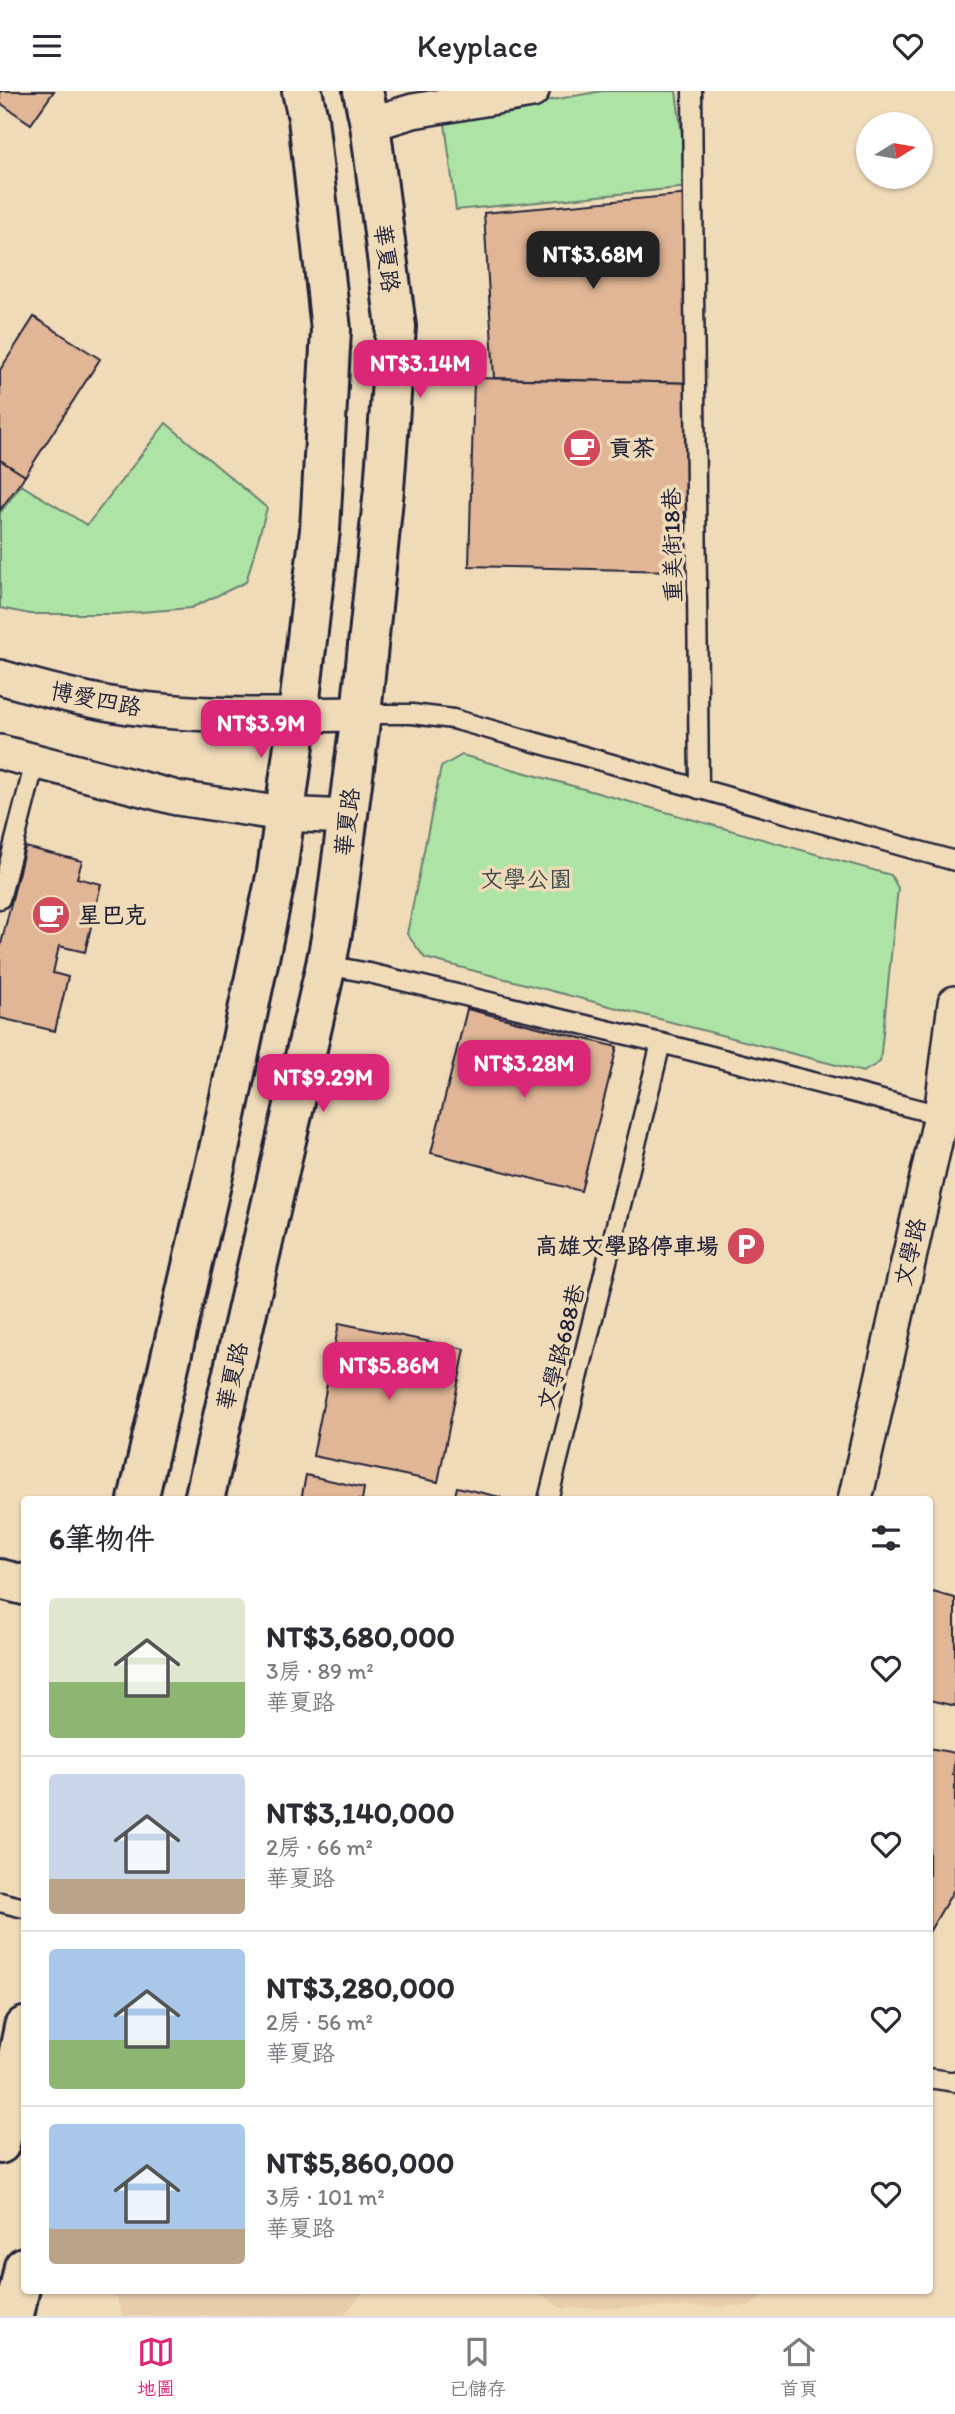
<!DOCTYPE html>
<html lang="zh-TW">
<meta charset="utf-8">
<style>
body{margin:0;font-family:Itim,"LXGW WenKai TC",sans-serif;background:#f2f2f3;color:#2b2b33;height:100vh;display:flex;flex-direction:column;font-size:26px;white-space:nowrap}
*{box-sizing:border-box;margin:0}
p{font-size:23px;color:#7c7c81}
.icon{flex:none;width:38px;height:38px;fill:none;stroke:currentColor;stroke-width:2;stroke-linecap:round;stroke-linejoin:round}
.map{position:relative;flex:1;overflow:hidden}
.panel{position:absolute;left:21px;top:1405px;width:912px;height:798px;display:flex;flex-direction:column;background:#fff;border-radius:7px;box-shadow:0 2px 5px #0004}
.panel>*{flex:none}
.needle{width:46px;rotate:79deg}
.controls{position:absolute;left:856px;top:21px;display:grid;gap:14px}
.controls a{display:grid;place-items:center;width:77px;height:77px;border-radius:50%;background:#fff;box-shadow:0 2px 5px #0004;font-size:35px}
.price{position:absolute;translate:-50% -60px;padding:0 16px;border-radius:14px;background:#db2777;color:#fff;font-size:23px;line-height:46px;filter:drop-shadow(0 2px 4px #0008)}
.price::after{content:'';position:absolute;left:50%;top:42px;width:21px;height:16px;margin-left:-10px;background:inherit;clip-path:polygon(0 0,100% 0,50% 100%)}
.price.selected{background:#222;color:#fff}
ul{padding:0;list-style:none}
li{display:flex;align-items:center;gap:21px;height:175px;padding:0 28px}
li+li{border-top:2px solid #e1e1e2}
li span{display:grid;place-items:center;flex:none;width:196px;height:140px;border-radius:7px;color:#555}
li>.icon{margin-inline-start:auto}
span .icon{width:84px;height:84px;fill:#fffc;stroke-width:1}
li b{font-size:30px}
h2{display:flex;justify-content:space-between;align-items:center;height:84px;padding:0 28px;font-size:30px}
header{display:flex;justify-content:space-between;align-items:center;height:91px;padding:0 28px;background:#fff;font-size:32px;font-weight:600}
.tab-bar{display:flex;justify-content:space-around;align-items:center;height:98px;border-top:2px solid #e1e1e2;background:#fff;font-size:19px;color:#7c7c81}
.tab-bar a{display:grid;justify-items:center;gap:4px}
.tab-bar .selected{color:#db2777}
.map>svg:first-child{display:block}
.built{fill:#e7cdac}
.green{fill:#aee3a6;stroke:#688270;stroke-width:2}
.building{fill:#e0b696;stroke:#22223b;stroke-width:2}
.lines{fill:none;stroke-linecap:round;stroke-linejoin:round}
.lane-casing{stroke:#22223b;stroke-width:23}
.street-casing{stroke:#22223b;stroke-width:38}
.secondary-casing{stroke:#22223b;stroke-width:44}
.lane{stroke:#f0dbb9;stroke-width:18}
.street{stroke:#f0dbb9;stroke-width:33}
.secondary{stroke:#f0dbb9;stroke-width:38}
.labels{text-anchor:middle;stroke-width:7;stroke-linejoin:round;paint-order:stroke}
.street-label{font-size:23px;fill:#22223b;stroke:#f0dbb9}
.poi-label{font-size:23px;font-weight:bold;fill:#22223b;stroke:#f0dbb9;text-anchor:start}
.park-label{font-size:23px;fill:#3e4950;stroke:#f0dbb9}
</style>
<header><svg class="icon" aria-label="menu" viewBox="0 0 24 24"><path d="M4 6h16M4 12h16M4 18h16"/></svg>Keyplace<svg class="icon" aria-label="heart" viewBox="0 0 24 24"><path d="M12 20l-8-8c-3-5 5-10 8-4 3-6 11-1 8 4z"/></svg></header>
<div class="map">
<svg width="955" height="2225" viewBox="0 0 955 2225">
<rect width="100%" height="100%" fill="#f0dbb9"/>
<filter id="ink" filterUnits="userSpaceOnUse"><feTurbulence type="fractalNoise" baseFrequency=".0143" numOctaves="2"/><feDisplacementMap in="SourceGraphic" scale="14" xChannelSelector="R" yChannelSelector="G"/><feConvolveMatrix kernelMatrix="1 2 1 2 8 2 1 2 1" color-interpolation-filters="sRGB"/></filter>
<g filter="url(#ink)">
<!-- built -->
<g class="built">
<path d="M 113,2200 L 364,2200 L 343,2225 L 123,2225 Z"/>
<path d="M 537,2200 L 768,2200 L 750,2215 L 561,2217 Z"/>
</g>
<!-- green -->
<g class="green">
<path d="M 602,0 L 676,0 L 689,96 L 456,119 L 445,32 L 464,25 Z"/>
<path d="M 166,332 L 267,417 L 246,491 L 191,517 L 116,523 L 30,523 L 0,517 L 0,422 L 21,394 L 87,434 Z"/>
<path d="M 462,664 L 891,784 L 898,797 L 880,971 L 863,981 L 425,867 L 407,843 L 441,676 Z"/>
</g>
<!-- building -->
<g class="building">
<path d="M 0,0 L 54,0 L 31,33 L 0,12 Z"/>
<path d="M 690,103 L 694,292 L 494,287 L 484,122 Z"/>
<path d="M 34,226 L 100,268 L 25,385 L 0,369 L 0,279 Z"/>
<path d="M 474,287 L 694,292 L 692,421 L 684,421 L 683,458 L 672,458 L 672,480 L 469,475 Z"/>
<path d="M 0,369 L 25,385 L 0,419 Z"/>
<path d="M 25,756 L 82,770 L 77,787 L 101,793 L 85,861 L 59,855 L 53,882 L 68,886 L 55,940 L 0,927 L 0,857 Z"/>
<path d="M 467,918 L 617,956 L 581,1100 L 431,1062 Z"/>
<path d="M 339,1232 L 465,1258 L 438,1391 L 313,1365 Z"/>
<path d="M 306,1384 L 364,1397 L 362,1409 L 301,1409 Z"/>
<path d="M 457,1396 L 500,1406 L 499,1409 L 454,1409 Z"/>
<path d="M 929,1500 L 955,1507 L 955,1615 L 929,1609 Z"/>
<path d="M 929,1657 L 955,1662 L 953,1684 L 955,1684 L 955,1797 L 929,1841 Z"/>
</g>
<g class="lines">
<!-- lane casing -->
<g class="lane-casing">
<g id="lane">
<path d="M 692,0 L 699,698"/>
<path d="M 361,623 L 412,623 L 453,628 L 955,770"/>
<path d="M 0,808 L 35,671"/>
<path d="M 326,874 L 369,882 L 661,952 L 948,1026"/>
<path d="M 548,1409 L 661,952"/>
<path d="M 0,1811 L 24,1817"/>
<path d="M 929,1987 L 955,1991"/>
</g>
</g>
<!-- street casing -->
<g class="street-casing">
<g id="street">
<path d="M 370,33 L 413,20 L 532,0"/>
<path d="M 0,586 C 51,601 110,616 163,620 C 228,626 295,624 361,623"/>
<path d="M 0,661 L 177,707 L 283,723 L 348,726"/>
<path d="M 855,1409 L 941,1024 L 955,912"/>
</g>
</g>
<!-- secondary casing -->
<g class="secondary-casing">
<g id="secondary">
<path d="M 138,1409 L 220,1054 L 277,781 L 298,624 L 320,439 L 331,239 L 308,27 L 302,0"/>
<path d="M 204,1409 L 326,874 L 334,831 L 361,623 L 384,398 L 396,236 L 370,33 L 363,0"/>
<path d="M 0,1488 L 24,1494"/>
<path d="M 0,2053 L 24,1936"/>
<path d="M 14,2225 L 24,2176"/>
</g>
</g>
<!-- lane -->
<use href="#lane" class="lane"/>
<!-- street -->
<use href="#street" class="street"/>
<!-- secondary -->
<use href="#secondary" class="secondary"/>
</g>
</g>
<!-- icons -->
<defs>
<g id="cafe-disc" transform="scale(2.0125)"><circle r="9.5" fill="#d1495b" stroke="#f0dbb9"/><path d="M-5.5-4.5H6V0H3Q3 3.5 0 3.5H-2.5Q-5.5 3.5-5.5 0ZM3-3.2v2h1.7v-2ZM-6 4.5H4V6H-6Z" fill="#fff"/></g>
<g id="parking-disc" transform="scale(2.0125)"><circle r="9.5" fill="#d1495b" stroke="#f0dbb9"/><path d="M-3.5-5.5H1a3.5 3.5 0 0 1 0 7H-1V5.5H-3.5ZM-1-3.4V-.6H.8a1.4 1.4 0 0 0 0-2.8Z" fill="#fff"/></g>
</defs>
<g fill-rule="evenodd">
<use href="#cafe-disc" x="582" y="357"/>
<use href="#cafe-disc" x="51" y="824"/>
<use href="#parking-disc" x="746" y="1155"/>
</g>
<g class="labels">
<!-- street labels -->
<g class="street-label">
<text transform="translate(387 167) rotate(83)" y="8">華夏路</text>
<text transform="translate(672 454) rotate(-91)" y="8">重美街18巷</text>
<text transform="translate(96 608) rotate(11)" y="8">博愛四路</text>
<text transform="translate(347 731) rotate(-83)" y="8">華夏路</text>
<text transform="translate(910 1161) rotate(-77)" y="8">文學路</text>
<text transform="translate(561 1256) rotate(-76)" y="8">文學路688巷</text>
<text transform="translate(232 1285) rotate(-77)" y="8">華夏路</text>
</g>
<!-- poi labels -->
<g class="poi-label">
<text x="609" y="365">貢茶</text>
<text x="78" y="832">星巴克</text>
<text x="719" y="1163" text-anchor="end">高雄文學路停車場</text>
</g>
<!-- park labels -->
<g class="park-label">
<text x="526" y="796">文學公園</text>
</g>
</g>
</svg>
<div class="controls">
<a><svg class="needle" viewBox="-14 -14 28 28"><path d="M0-13l5 13h-10z" fill="#e53935"/><path d="M0 13l5-13h-10z" fill="#7c7c81"/></svg></a>
</div>
<b class="price selected" style="left:593px;top:200px">NT$3.68M</b>
<b class="price" style="left:420px;top:309px">NT$3.14M</b>
<b class="price" style="left:261px;top:669px">NT$3.9M</b>
<b class="price" style="left:524px;top:1009px">NT$3.28M</b>
<b class="price" style="left:323px;top:1023px">NT$9.29M</b>
<b class="price" style="left:389px;top:1311px">NT$5.86M</b>
<section class="panel">
<h2>6筆物件<svg class="icon" aria-label="filters" viewBox="0 0 24 24"><path d="M4 7h16M4 17h16"/><circle cx="9" cy="7" r="2"/><circle cx="15" cy="17" r="2"/></svg></h2>
<ul>
<li><span style="background:linear-gradient(#dfe7d0 60%,#8fb573 0)"><svg class="icon" aria-label="home" viewBox="0 0 24 24"><path d="M3 11l9-7 9 7M6 9v11h12V9"/></svg></span><div><b>NT$3,680,000</b><p>3房 · 89 m²</p><p>華夏路</p></div><svg class="icon" aria-label="heart" viewBox="0 0 24 24"><path d="M12 20l-8-8c-3-5 5-10 8-4 3-6 11-1 8 4z"/></svg></li>
<li><span style="background:linear-gradient(#c9d6e8 75%,#b9a48a 0)"><svg class="icon" aria-label="home" viewBox="0 0 24 24"><path d="M3 11l9-7 9 7M6 9v11h12V9"/></svg></span><div><b>NT$3,140,000</b><p>2房 · 66 m²</p><p>華夏路</p></div><svg class="icon" aria-label="heart" viewBox="0 0 24 24"><path d="M12 20l-8-8c-3-5 5-10 8-4 3-6 11-1 8 4z"/></svg></li>
<li><span style="background:linear-gradient(#a9c7e8 65%,#8fb573 0)"><svg class="icon" aria-label="home" viewBox="0 0 24 24"><path d="M3 11l9-7 9 7M6 9v11h12V9"/></svg></span><div><b>NT$3,280,000</b><p>2房 · 56 m²</p><p>華夏路</p></div><svg class="icon" aria-label="heart" viewBox="0 0 24 24"><path d="M12 20l-8-8c-3-5 5-10 8-4 3-6 11-1 8 4z"/></svg></li>
<li><span style="background:linear-gradient(#a9c7e8 75%,#b9a48a 0)"><svg class="icon" aria-label="home" viewBox="0 0 24 24"><path d="M3 11l9-7 9 7M6 9v11h12V9"/></svg></span><div><b>NT$5,860,000</b><p>3房 · 101 m²</p><p>華夏路</p></div><svg class="icon" aria-label="heart" viewBox="0 0 24 24"><path d="M12 20l-8-8c-3-5 5-10 8-4 3-6 11-1 8 4z"/></svg></li>
</ul>
</section>
</div>
<nav class="tab-bar">
<a class="selected"><svg class="icon" aria-label="map" viewBox="0 0 24 24"><path d="M3 6l6-2 6 2 6-2v14l-6 2-6-2-6 2zM9 4v14M15 6v14"/></svg>地圖</a>
<a><svg class="icon" aria-label="saved" viewBox="0 0 24 24"><path d="M7 4h10v16l-5-4-5 4z"/></svg>已儲存</a>
<a><svg class="icon" aria-label="home" viewBox="0 0 24 24"><path d="M3 11l9-7 9 7M6 9v11h12V9"/></svg>首頁</a>
</nav>
